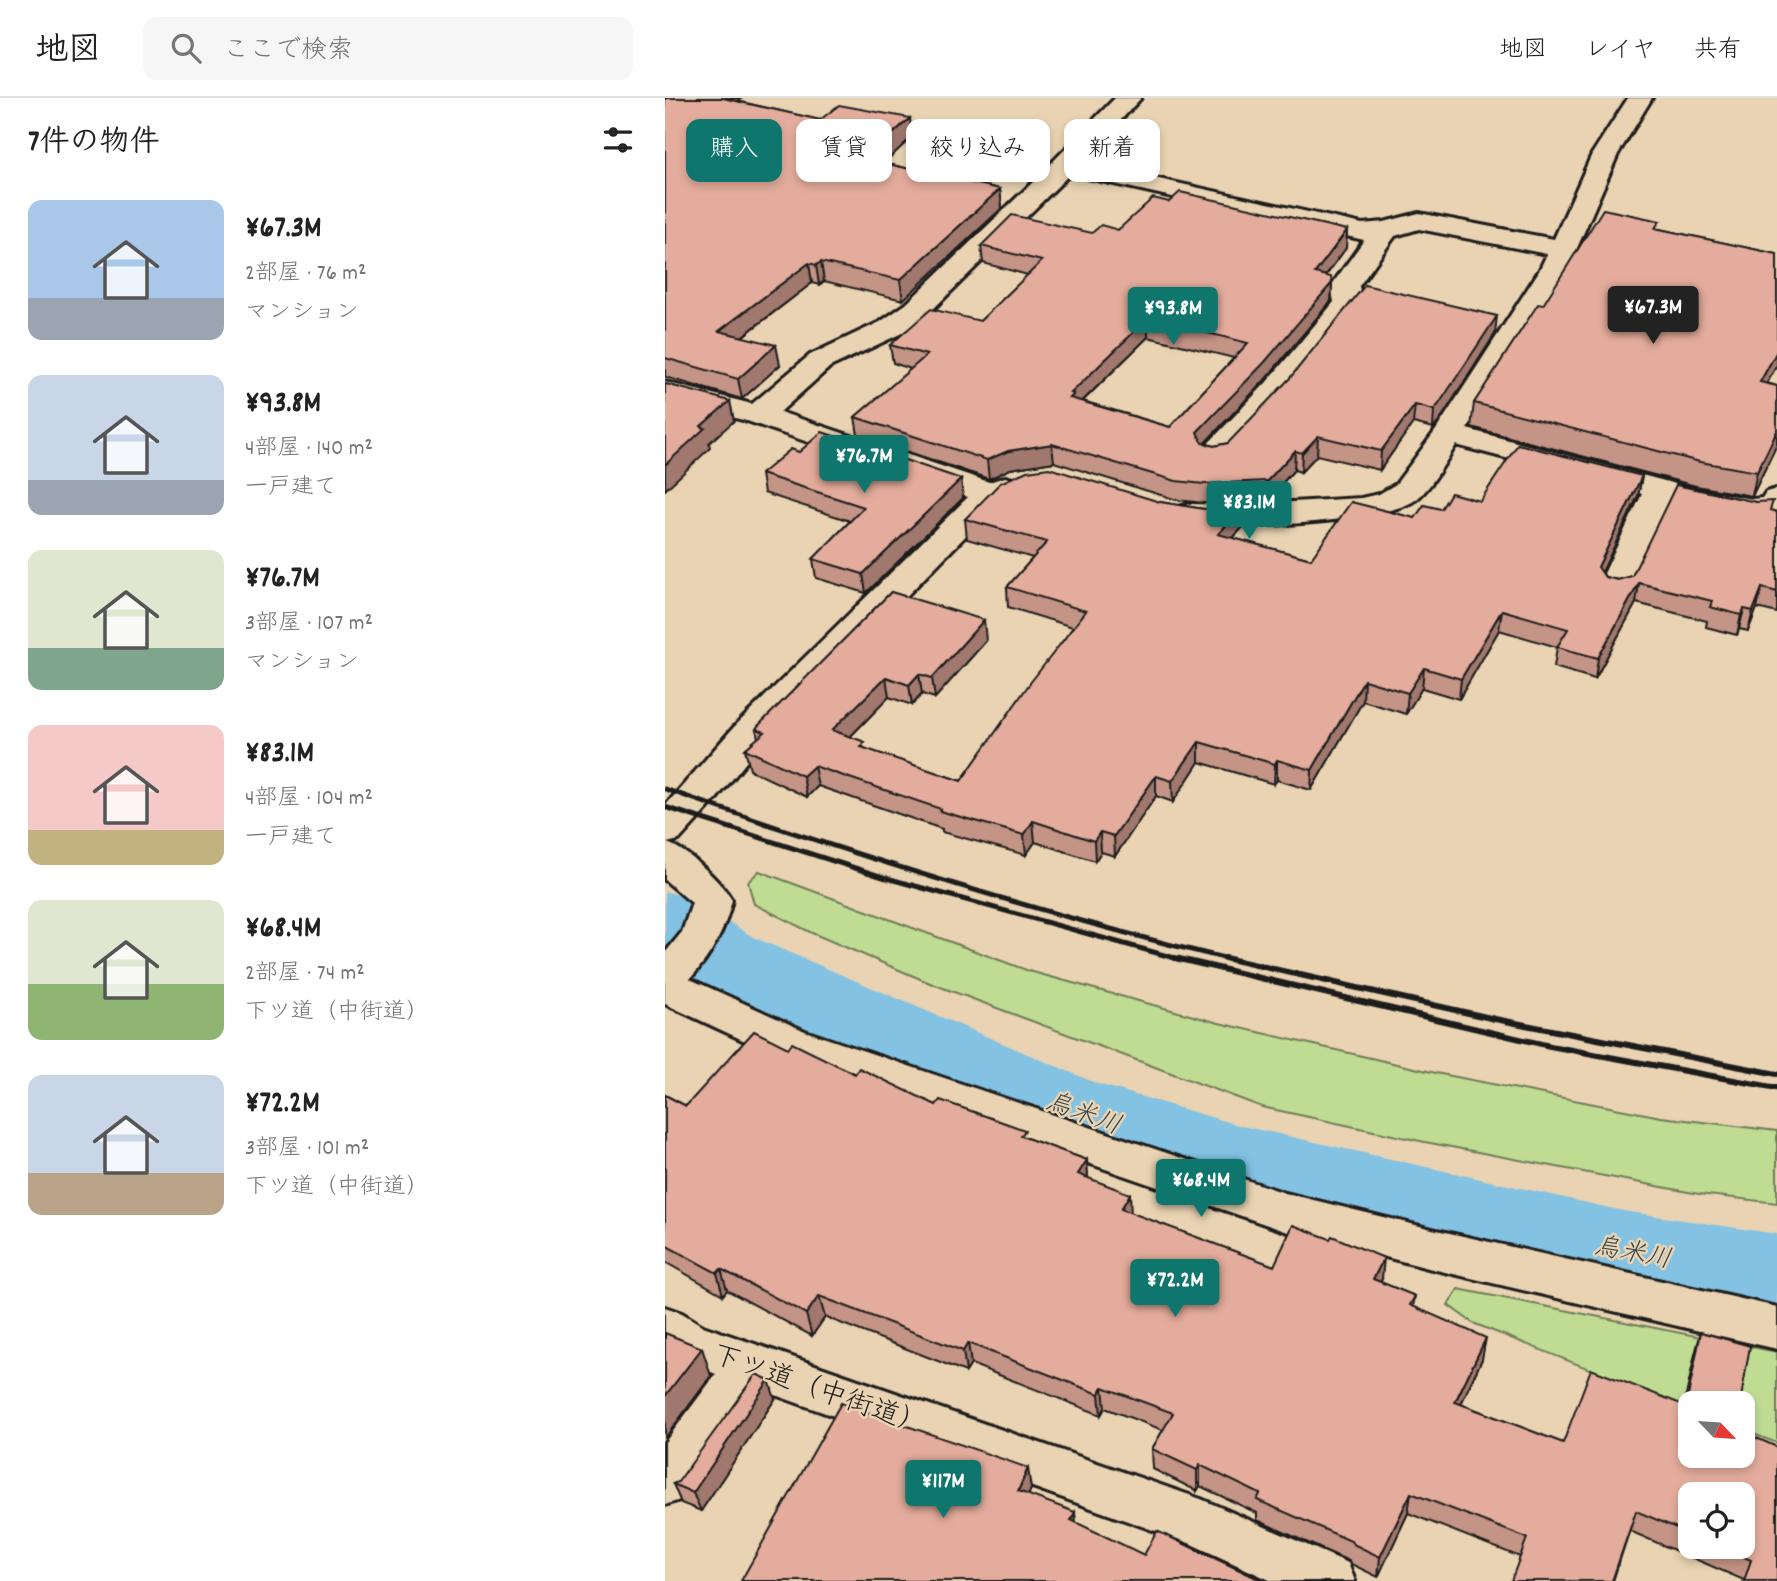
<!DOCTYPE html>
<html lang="ja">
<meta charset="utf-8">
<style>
body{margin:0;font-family:Dekko,"Klee One",sans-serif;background:#f6f6f6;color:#222;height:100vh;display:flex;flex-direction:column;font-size:26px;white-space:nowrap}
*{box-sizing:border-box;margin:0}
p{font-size:23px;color:#767676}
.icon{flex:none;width:38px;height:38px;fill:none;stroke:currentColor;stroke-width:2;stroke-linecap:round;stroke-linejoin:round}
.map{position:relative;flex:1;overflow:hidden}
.sheet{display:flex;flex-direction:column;background:#fff;width:665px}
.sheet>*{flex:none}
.banner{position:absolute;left:21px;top:21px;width:665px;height:63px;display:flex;gap:14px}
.needle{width:46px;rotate:115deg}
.controls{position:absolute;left:1013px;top:1293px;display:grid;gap:14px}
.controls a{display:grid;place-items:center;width:77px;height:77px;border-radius:14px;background:#fff;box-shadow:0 4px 10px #0003;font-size:35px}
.price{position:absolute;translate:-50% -60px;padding:0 16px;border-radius:7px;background:#0f766e;color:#fff;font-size:23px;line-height:46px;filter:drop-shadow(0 2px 4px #0008)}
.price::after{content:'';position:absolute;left:50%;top:42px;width:21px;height:16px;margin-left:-10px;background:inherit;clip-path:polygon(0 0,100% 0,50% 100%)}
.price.active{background:#222;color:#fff}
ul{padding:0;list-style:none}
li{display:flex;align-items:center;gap:21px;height:175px;padding:0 28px}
li span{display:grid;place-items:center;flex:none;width:196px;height:140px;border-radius:14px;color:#555}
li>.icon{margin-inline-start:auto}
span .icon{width:84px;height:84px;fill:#fffc;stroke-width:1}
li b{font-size:30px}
h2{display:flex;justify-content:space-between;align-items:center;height:84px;padding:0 28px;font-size:30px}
.tag{padding:0 24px;border-radius:14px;background:#fff;box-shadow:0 4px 10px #0003;font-size:24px;line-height:63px}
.tag.active{background:#0f766e;color:#fff}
header{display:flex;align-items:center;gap:42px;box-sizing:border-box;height:98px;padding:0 35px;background:#fff;border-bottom:2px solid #e0e0e0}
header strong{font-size:33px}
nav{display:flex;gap:38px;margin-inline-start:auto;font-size:24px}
.search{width:490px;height:63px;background:#f6f6f6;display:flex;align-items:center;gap:18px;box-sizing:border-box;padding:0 24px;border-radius:14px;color:#767676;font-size:26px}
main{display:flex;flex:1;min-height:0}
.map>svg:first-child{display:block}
.green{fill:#c0dc93;stroke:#6e7c58;stroke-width:2}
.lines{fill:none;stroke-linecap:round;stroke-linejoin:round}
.river{fill:#83c2e3;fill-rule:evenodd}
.minor-casing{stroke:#1c1c1c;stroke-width:6}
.minor{fill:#e9d3b2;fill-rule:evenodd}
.rail-far1{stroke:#1c1c1c;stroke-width:5}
.rail{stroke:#1c1c1c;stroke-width:6}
.wall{fill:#c49486;stroke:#1c1c1c;stroke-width:2;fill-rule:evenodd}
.shaded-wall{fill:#a0786d;stroke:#1c1c1c;stroke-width:2}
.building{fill:#e4ac9c;stroke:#1c1c1c;stroke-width:2;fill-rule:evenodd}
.labels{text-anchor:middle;stroke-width:5;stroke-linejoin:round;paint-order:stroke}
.water-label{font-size:26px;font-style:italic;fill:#36464e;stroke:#e9d3b2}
.near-street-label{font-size:28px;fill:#1c1c1c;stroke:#e9d3b2}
</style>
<header>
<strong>地図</strong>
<div class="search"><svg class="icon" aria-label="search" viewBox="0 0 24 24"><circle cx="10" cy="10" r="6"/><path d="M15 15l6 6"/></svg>ここで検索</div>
<nav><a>地図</a><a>レイヤ</a><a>共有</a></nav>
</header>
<main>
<section class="sheet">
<h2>7件の物件<svg class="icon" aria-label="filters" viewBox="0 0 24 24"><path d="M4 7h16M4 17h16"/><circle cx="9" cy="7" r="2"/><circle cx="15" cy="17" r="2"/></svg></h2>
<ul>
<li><span style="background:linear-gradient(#a9c7e8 70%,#9aa5b1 0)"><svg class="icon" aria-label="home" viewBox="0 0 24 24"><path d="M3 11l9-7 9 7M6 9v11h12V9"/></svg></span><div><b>¥67.3M</b><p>2部屋 · 76 m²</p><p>マンション</p></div></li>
<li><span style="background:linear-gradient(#c9d6e8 75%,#9aa5b1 0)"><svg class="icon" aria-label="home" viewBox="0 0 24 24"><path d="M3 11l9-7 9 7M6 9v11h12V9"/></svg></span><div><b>¥93.8M</b><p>4部屋 · 140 m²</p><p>一戸建て</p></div></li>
<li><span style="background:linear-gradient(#dfe7d0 70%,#7fa58c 0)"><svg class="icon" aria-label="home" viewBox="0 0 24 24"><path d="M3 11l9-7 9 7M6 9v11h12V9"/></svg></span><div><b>¥76.7M</b><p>3部屋 · 107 m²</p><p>マンション</p></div></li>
<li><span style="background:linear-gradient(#f6c9c9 75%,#c2b280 0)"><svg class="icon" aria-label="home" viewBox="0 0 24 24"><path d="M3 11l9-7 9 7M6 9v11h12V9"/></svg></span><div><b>¥83.1M</b><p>4部屋 · 104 m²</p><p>一戸建て</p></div></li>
<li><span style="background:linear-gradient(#dfe7d0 60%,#8fb573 0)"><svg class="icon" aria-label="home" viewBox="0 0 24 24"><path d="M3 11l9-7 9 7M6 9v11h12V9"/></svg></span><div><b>¥68.4M</b><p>2部屋 · 74 m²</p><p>下ツ道（中街道）</p></div></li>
<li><span style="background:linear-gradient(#c9d6e8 70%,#b9a48a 0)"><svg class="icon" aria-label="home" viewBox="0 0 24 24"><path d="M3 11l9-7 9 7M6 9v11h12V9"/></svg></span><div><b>¥72.2M</b><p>3部屋 · 101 m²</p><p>下ツ道（中街道）</p></div></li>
</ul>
</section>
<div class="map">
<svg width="1112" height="1483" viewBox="0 0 1112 1483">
<rect width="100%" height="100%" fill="#e9d3b2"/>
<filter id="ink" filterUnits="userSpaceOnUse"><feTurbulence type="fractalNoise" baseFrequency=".0143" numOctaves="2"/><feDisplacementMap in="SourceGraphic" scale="14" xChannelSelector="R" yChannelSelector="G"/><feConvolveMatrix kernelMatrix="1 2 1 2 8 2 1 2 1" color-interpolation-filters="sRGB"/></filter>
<g filter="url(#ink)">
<!-- green -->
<g class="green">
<path d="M 94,773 L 364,873 L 554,925 L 771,975 L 996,1019 L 1112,1033 L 1112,1105 L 1034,1096 L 760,1044 L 597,1009 L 265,885 L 147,835 L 89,806 L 83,784 Z"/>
<path d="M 793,1191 L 1112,1254 L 1112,1345 L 1078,1332 L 1078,1306 L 1026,1306 L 1025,1311 L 808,1225 L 783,1207 Z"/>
</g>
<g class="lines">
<!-- river -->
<path class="river" d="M 0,793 L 29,802 L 88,839 L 433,986 L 573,1027 L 958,1113 L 1112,1136 L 1112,1218 L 958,1193 L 573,1101 L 379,1040 L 30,883 L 0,863 Z"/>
<!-- minor casing -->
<g class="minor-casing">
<g id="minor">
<path d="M 450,0 L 476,0 L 417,64 L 697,126 L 719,124 L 754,115 L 889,141 L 927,56 L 963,0 L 987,0 L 953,56 L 902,173 L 802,331 L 1030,391 L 1087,401 L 1097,400 L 1101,394 L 1112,391 L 1112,417 L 1087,421 L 1006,404 L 966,490 L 961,497 L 949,500 L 937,497 L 932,490 L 977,396 L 791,347 C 780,364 768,387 753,400 C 724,426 553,433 514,423 L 509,416 L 514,409 L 525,406 L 573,407 L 696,400 L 714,396 L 731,386 L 771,332 L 874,173 L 882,156 L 754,131 L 730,138 L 694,188 L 697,205 L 693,211 L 623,297 L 561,362 L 550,364 L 539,362 L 534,355 L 601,285 L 669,204 L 666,188 L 699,142 L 405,76 L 261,218 L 235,236 L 165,269 L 115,314 L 324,384 L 340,379 L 351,382 L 356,389 L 351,396 L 335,403 L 95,647 L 52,700 L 14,742 L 2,745 C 22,751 56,784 67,802 C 60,833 46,857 25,881 L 140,933 L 620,1095 L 767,1131 L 1112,1209 L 1112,1251 L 767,1171 L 620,1133 L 110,957 L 0,906 L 0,855 L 17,834 L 27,805 L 0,782 L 0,708 L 69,629 L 303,399 L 82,323 L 0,302 L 0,284 L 87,306 L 145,257 L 215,224 L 241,206 L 367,85 Z"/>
<path d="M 0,1209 L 17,1215 L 38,1228 L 536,1401 L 683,1465 L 690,1483 L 607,1483 L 524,1445 L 96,1292 L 18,1401 L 0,1407 L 0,1344 L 51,1276 L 0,1256 Z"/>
</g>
</g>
<!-- minor -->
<use href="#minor" class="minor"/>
<!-- rail-far1 -->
<g class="rail-far1">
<path d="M 0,691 C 186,756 375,816 567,862"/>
<path d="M 0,709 L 218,779 L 517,862"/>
</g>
<!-- rail -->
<g class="rail">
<path d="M 510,860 L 885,948 L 1112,990"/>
<path d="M 560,860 L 830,921 L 1112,976"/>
</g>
</g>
<!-- wall -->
<g class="wall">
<path d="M 0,0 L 72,3 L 155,22 L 247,39 L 218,65 L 335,91 L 337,110 L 238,202 L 159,183 L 154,187 L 147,185 L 77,239 L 115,267 L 77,301 L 0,279 Z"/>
<path d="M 504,104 L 682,132 L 681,150 L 661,178 L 667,185 L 666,203 L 599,283 L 540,345 L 549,348 L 563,345 L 830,236 L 773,325 L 768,330 L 748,325 L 715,372 L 652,357 L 636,374 L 629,372 L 602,402 L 539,405 L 512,402 L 389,364 L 345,371 L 324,381 L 193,337 L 190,319 L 246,271 L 228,265 L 225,247 L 315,223 L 363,177 L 318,165 L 316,148 L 453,132 ZM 483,239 L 569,260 L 505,329 L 418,303 Z"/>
<path d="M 994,131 L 1112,156 L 1112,267 L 1102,285 L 1112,288 L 1112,346 L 1087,398 L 1031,388 L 806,329 L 809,305 L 878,207 Z"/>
<path d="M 134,354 L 296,381 L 298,400 L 201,495 L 151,480 L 148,461 L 185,423 L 99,395 L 96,376 Z"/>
<path d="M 977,378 L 973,398 L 937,474 L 940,479 L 953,482 L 967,478 L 1106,413 L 1112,414 L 1112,515 L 1092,510 L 1083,533 L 1074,531 L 1072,537 L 1041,529 L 1042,523 L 971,505 L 930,581 L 889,569 L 892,549 L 834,532 L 794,601 L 757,590 L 741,616 L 698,603 L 646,692 L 612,682 L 609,686 L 534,664 L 508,704 L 491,698 L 450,758 L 436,754 L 430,763 L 370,744 L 361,757 L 277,734 L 277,731 L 153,688 L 142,699 L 85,672 L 80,651 L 93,640 L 91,631 L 226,494 L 321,543 L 270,600 L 257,596 L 247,607 L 224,599 L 185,639 L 201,651 L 296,683 L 408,529 L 343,509 L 342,489 L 368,460 L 302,441 L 300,421 L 495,404 L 539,411 L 578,409 L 578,429 L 568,440 L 646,461 L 776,411 L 815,403 Z"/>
<path d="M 123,950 L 271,1007 L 422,1062 L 423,1080 L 466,1115 L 609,1168 L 717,1181 L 715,1184 L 750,1198 L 748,1209 L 817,1261 L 796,1306 L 898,1345 L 1019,1307 L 1030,1256 L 1036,1234 L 1026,1306 L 1112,1483 L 1078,1483 L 1079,1482 L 965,1433 L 855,1459 L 743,1415 L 713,1479 L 686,1466 L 684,1463 L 592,1422 L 592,1415 L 535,1388 L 532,1393 L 488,1371 L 487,1351 L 498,1332 L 440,1310 L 436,1317 L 306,1266 L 301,1274 L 160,1219 L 147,1238 L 62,1192 L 58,1197 L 0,1164 L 0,997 L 21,1008 ZM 1026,1396 L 1078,1449 L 1026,1449 Z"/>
<path d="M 110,1301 L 36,1413 L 16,1405 L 8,1386 L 13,1384 Z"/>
</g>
<!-- shaded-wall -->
<g class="shaded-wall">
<path d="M 51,0 L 77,0 L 54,17 Z"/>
<path d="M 245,20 L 247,39 L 203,80 L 200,61 Z"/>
<path d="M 335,91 L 337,110 L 238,202 L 235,182 Z"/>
<path d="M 682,132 L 681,150 L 649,193 L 650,175 Z"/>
<path d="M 156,164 L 159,183 L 154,187 L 151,167 Z"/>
<path d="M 144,165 L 147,185 L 58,253 L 54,233 Z"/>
<path d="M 667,185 L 666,203 L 599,283 L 532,353 L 532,334 Z"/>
<path d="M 832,218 L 830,236 L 773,325 L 768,330 L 769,312 Z"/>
<path d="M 483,220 L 483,239 L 409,311 L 406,318 L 406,295 Z"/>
<path d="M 111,247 L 115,267 L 77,301 L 73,281 Z"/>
<path d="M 1112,253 L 1112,267 L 1090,307 L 1095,284 Z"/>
<path d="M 65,303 L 69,323 L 44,345 L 45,350 L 0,392 L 0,367 L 36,328 Z"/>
<path d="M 750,307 L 748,325 L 715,372 L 716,353 Z"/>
<path d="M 1112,333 L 1112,346 L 1087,398 L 1092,374 Z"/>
<path d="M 653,338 L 652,357 L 636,374 L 637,355 Z"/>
<path d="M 387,346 L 389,364 L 345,371 L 324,381 L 322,362 L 343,353 Z"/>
<path d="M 630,353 L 629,372 L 602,402 L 602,383 Z"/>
<path d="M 977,378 L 973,398 L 930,489 L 933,469 Z"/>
<path d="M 296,381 L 298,400 L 201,495 L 198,476 Z"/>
<path d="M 578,409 L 578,429 L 553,456 L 553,436 Z"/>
<path d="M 974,485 L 971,505 L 930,581 L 933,560 Z"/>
<path d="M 1097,490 L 1092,510 L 1083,533 L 1088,513 Z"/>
<path d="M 1079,511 L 1074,531 L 1072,537 L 1076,517 Z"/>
<path d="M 837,512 L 834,532 L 794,601 L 796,581 Z"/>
<path d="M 319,522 L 321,543 L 270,600 L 267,580 Z"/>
<path d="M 759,570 L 757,590 L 741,616 L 743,595 Z"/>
<path d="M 254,576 L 257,596 L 247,607 L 244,587 Z"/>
<path d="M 221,579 L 224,599 L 171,653 L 167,632 Z"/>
<path d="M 699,582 L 698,603 L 646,692 L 647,672 Z"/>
<path d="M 534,644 L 534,664 L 508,704 L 507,683 Z"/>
<path d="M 612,662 L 612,682 L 609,686 L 610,666 Z"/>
<path d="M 149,668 L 153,688 L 142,699 L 138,678 Z"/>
<path d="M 491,678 L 491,698 L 450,758 L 449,738 Z"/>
<path d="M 368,723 L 370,744 L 361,757 L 359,737 Z"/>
<path d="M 435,734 L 436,754 L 430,763 L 429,743 Z"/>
<path d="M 422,1062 L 423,1084 L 413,1076 Z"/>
<path d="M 465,1096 L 466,1118 L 456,1111 Z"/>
<path d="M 719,1160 L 717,1181 L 706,1202 L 708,1181 Z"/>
<path d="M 56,1171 L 62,1192 L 58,1197 L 52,1175 Z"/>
<path d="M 154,1198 L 160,1219 L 147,1238 L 141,1216 Z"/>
<path d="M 821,1240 L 817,1261 L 787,1325 L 790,1304 Z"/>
<path d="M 303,1245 L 306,1266 L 301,1274 L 298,1253 Z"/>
<path d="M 37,1250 L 46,1278 L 0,1340 L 0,1298 Z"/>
<path d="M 104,1282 L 110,1301 L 36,1413 L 28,1395 Z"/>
<path d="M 438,1289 L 440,1310 L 436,1317 L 434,1296 Z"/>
<path d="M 535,1367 L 535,1388 L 532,1393 L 532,1372 Z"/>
<path d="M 363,1370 L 366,1391 L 356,1415 L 353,1393 Z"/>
<path d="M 746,1395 L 743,1415 L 713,1479 L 715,1459 Z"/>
<path d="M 971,1413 L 948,1483 L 947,1483 Z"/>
<path d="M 410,1414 L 412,1435 L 406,1422 Z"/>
</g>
<!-- building -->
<g class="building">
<path d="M 0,0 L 58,0 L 155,22 L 174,7 L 245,20 L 200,61 L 335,91 L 235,182 L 156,164 L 151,167 L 144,165 L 54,233 L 111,247 L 73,281 L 0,260 Z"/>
<path d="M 515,94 L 682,132 L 650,175 L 666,179 L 667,185 L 599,265 L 532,334 L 537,345 L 549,348 L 563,345 L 625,280 L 700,187 L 832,218 L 774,306 L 769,312 L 750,307 L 716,353 L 653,338 L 637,355 L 630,353 L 602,383 L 539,386 L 511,383 L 387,346 L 343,353 L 322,362 L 190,319 L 262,257 L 225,247 L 266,211 L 315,223 L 377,163 L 316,148 L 347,117 L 427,135 L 436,127 L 453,132 L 488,100 L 504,104 ZM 483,220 L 583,245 L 505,329 L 405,300 L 409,296 L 406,295 Z"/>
<path d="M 938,111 L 995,123 L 990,130 L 1112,156 L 1112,253 L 1095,284 L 1112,288 L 1112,333 L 1092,374 L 1035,364 L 809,305 L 873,206 L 878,207 Z"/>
<path d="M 1,286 L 65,303 L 36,328 L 40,330 L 0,367 L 0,287 Z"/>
<path d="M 157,334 L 296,381 L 198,476 L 148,461 L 199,409 L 96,376 L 126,351 L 134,354 Z"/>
<path d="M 853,346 L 977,378 L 933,469 L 940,479 L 953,482 L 967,478 L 1011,387 L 1091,404 L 1108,403 L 1105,412 L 1112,414 L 1112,494 L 1097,490 L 1088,513 L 1079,511 L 1076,517 L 1045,509 L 1047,503 L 974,485 L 933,560 L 892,549 L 903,531 L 837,512 L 796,581 L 759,570 L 743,595 L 699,582 L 647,672 L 612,662 L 610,666 L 534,644 L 507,683 L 491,678 L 449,738 L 435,734 L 429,743 L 368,723 L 359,737 L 275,713 L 276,711 L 149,668 L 138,678 L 80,651 L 100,634 L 91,631 L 93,628 L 226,494 L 319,522 L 267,580 L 254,576 L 244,587 L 221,579 L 167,632 L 200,644 L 196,649 L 296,683 L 365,585 L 421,513 L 342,489 L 382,444 L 300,421 L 335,385 L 362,373 L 384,370 L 495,404 L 539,411 L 578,409 L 553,436 L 646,461 L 686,404 L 750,420 L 759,407 L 776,411 L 786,395 L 815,403 Z"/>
<path d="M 89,933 L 123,950 L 127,945 L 190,976 L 194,970 L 271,1007 L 275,1002 L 360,1032 L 356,1038 L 422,1062 L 413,1076 L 465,1096 L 456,1111 L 609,1168 L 628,1127 L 665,1141 L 667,1138 L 719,1160 L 708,1181 L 750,1198 L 745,1207 L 821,1240 L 790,1304 L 898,1345 L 926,1271 L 1021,1308 L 1036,1234 L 1085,1248 L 1075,1306 L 1026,1306 L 1026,1358 L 1078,1358 L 1078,1334 L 1112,1349 L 1112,1483 L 1079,1483 L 1086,1462 L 1056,1449 L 1078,1449 L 1078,1396 L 1026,1396 L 1026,1436 L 971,1413 L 947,1483 L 846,1483 L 862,1440 L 746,1395 L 715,1459 L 688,1446 L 686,1443 L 592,1402 L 595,1396 L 535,1367 L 532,1372 L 487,1351 L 508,1315 L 438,1289 L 434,1296 L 303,1245 L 298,1253 L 154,1198 L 141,1216 L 56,1171 L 52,1175 L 0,1147 L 0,997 L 21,1008 Z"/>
<path d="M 0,1235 L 37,1250 L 0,1298 Z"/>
<path d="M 91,1276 L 104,1282 L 28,1395 L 8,1386 L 13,1384 Z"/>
<path d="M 176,1305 L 363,1370 L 353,1393 L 410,1414 L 406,1422 L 479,1457 L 492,1433 L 598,1483 L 76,1483 Z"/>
</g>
</g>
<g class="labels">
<!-- water labels -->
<g class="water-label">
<text transform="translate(419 1014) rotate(20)" y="9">烏米川</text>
<text transform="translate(968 1153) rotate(11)" y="9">烏米川</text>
</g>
<!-- near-street labels -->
<g class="near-street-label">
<text transform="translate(155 1290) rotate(19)" y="10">下ツ道（中街道）</text>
</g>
</g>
</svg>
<div class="controls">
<a><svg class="needle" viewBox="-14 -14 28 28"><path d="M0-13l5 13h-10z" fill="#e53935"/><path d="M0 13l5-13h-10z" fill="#767676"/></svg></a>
<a><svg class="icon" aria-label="locate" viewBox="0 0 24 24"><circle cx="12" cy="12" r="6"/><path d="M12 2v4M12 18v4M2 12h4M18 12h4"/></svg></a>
</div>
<b class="price active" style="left:988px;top:248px">¥67.3M</b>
<b class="price" style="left:508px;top:249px">¥93.8M</b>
<b class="price" style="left:199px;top:397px">¥76.7M</b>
<b class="price" style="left:584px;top:443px">¥83.1M</b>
<b class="price" style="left:536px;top:1121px">¥68.4M</b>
<b class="price" style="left:510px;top:1221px">¥72.2M</b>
<b class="price" style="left:278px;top:1422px">¥117M</b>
<div class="banner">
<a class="tag active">購入</a>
<a class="tag">賃貸</a>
<a class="tag">絞り込み</a>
<a class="tag">新着</a>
</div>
</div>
</main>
